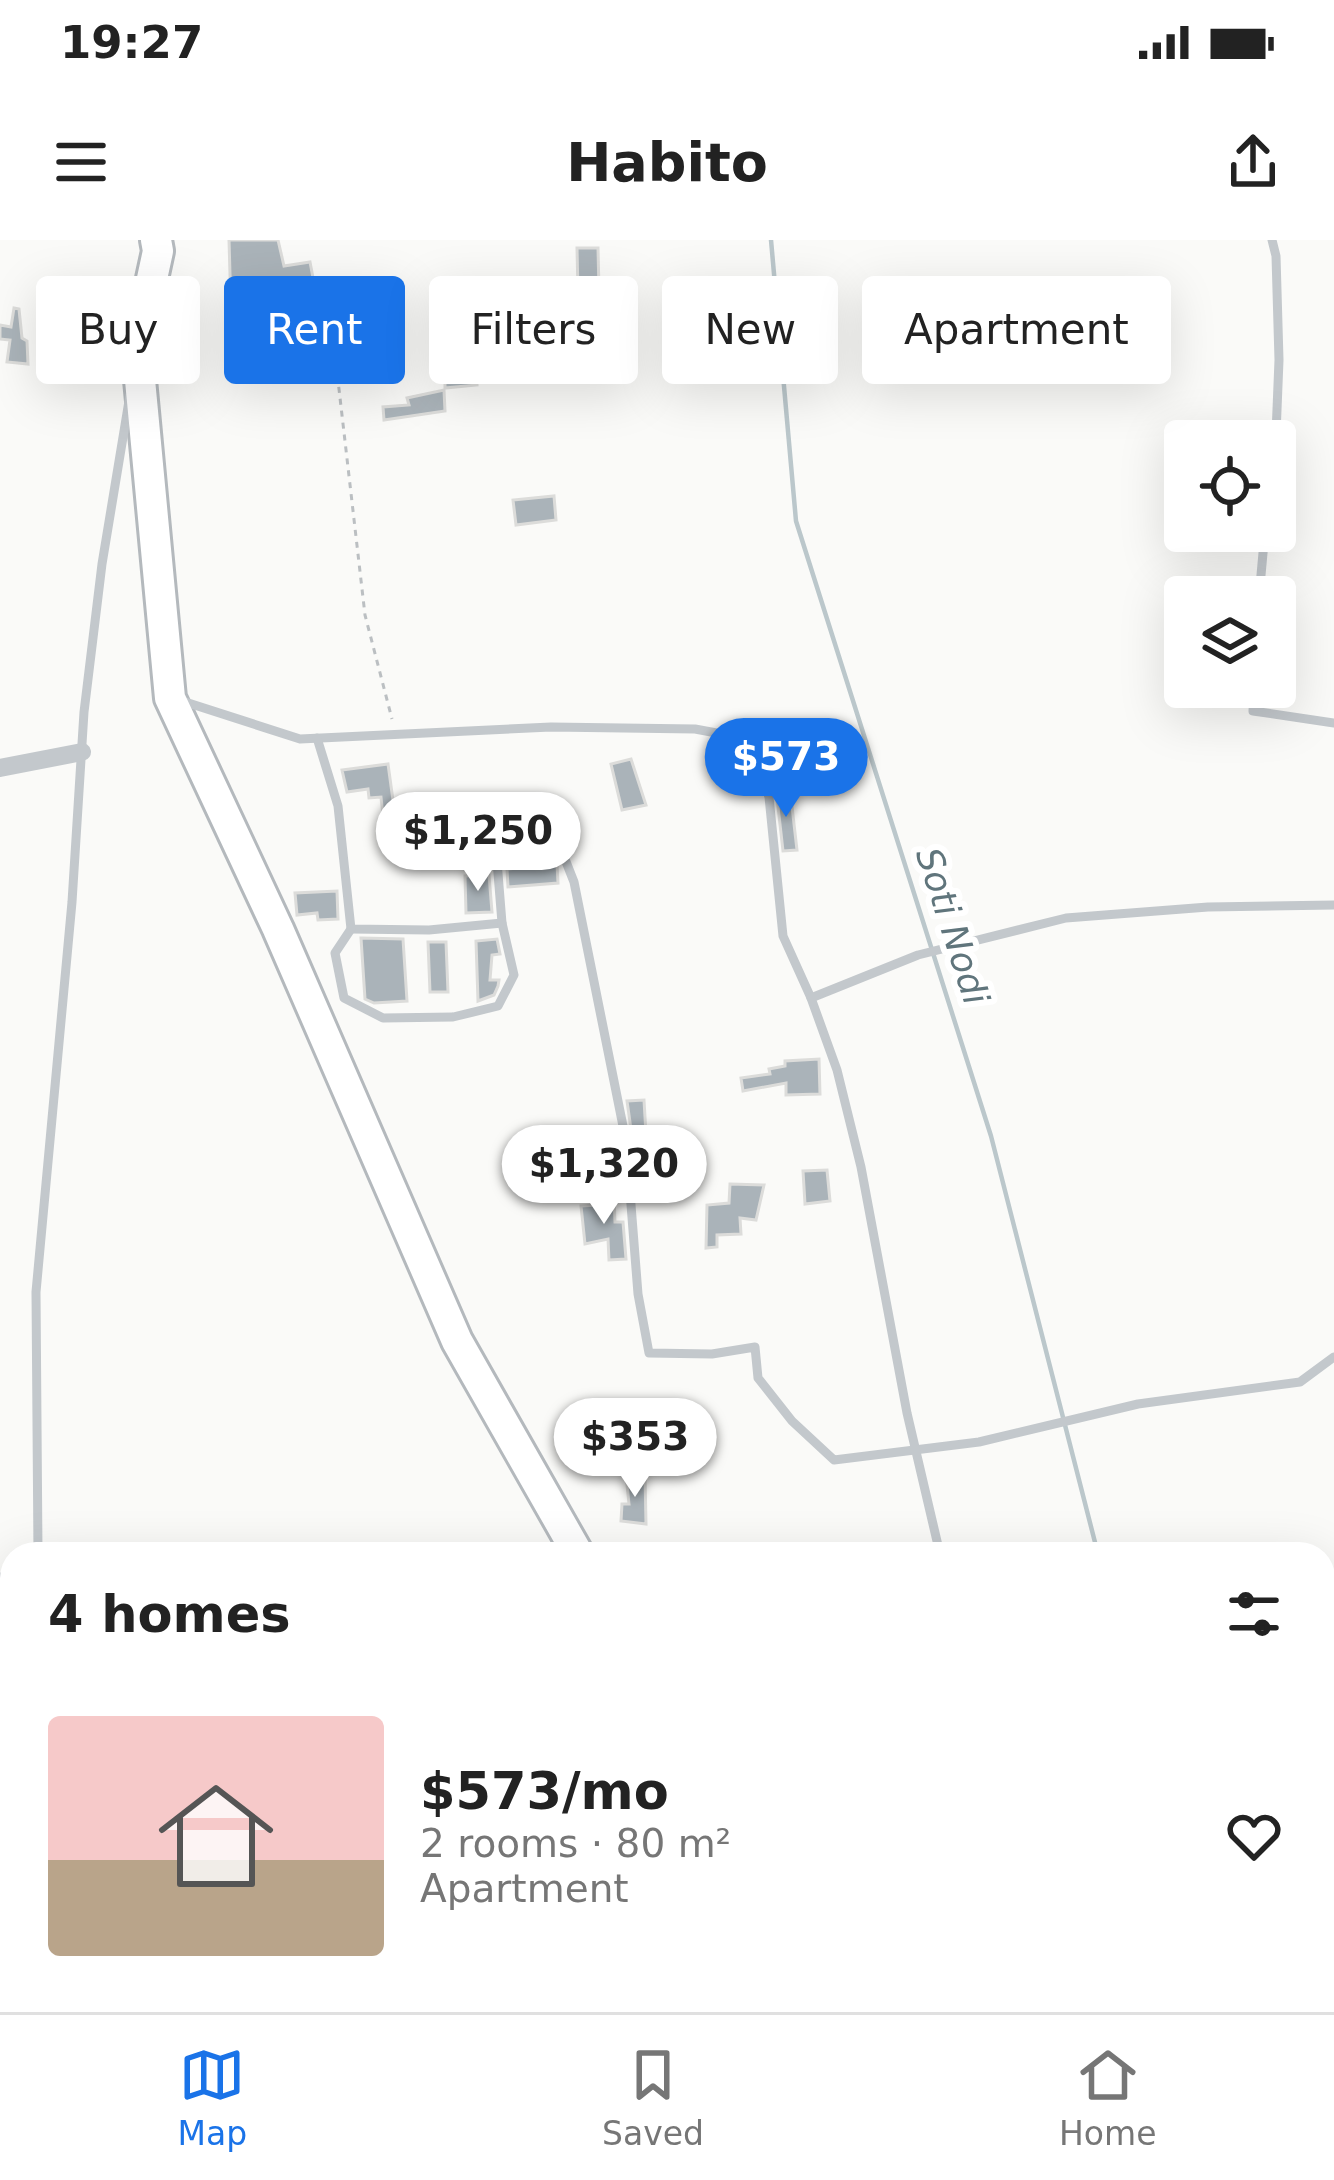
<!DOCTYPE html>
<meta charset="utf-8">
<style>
body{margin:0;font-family:"DejaVu Sans",sans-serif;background:#f2f2f2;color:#222;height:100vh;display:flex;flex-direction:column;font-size:45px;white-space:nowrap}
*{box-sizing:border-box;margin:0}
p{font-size:39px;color:#767676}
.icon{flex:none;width:66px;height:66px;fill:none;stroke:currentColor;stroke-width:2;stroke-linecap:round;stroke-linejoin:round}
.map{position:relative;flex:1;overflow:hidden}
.sheet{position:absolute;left:0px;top:1302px;width:1335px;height:471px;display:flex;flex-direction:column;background:#fff;border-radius:36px 36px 0 0;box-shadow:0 12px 48px #0002}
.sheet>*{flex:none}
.banner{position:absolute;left:36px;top:36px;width:1263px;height:108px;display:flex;gap:24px}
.fabs{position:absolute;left:1164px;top:180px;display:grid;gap:24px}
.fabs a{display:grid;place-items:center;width:132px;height:132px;border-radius:12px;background:#fff;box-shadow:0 12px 48px #0002;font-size:60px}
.price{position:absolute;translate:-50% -102px;padding:0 27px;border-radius:42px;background:#fff;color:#222;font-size:39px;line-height:78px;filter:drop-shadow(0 3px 6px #0008)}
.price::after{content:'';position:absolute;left:50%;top:72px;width:36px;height:27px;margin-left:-18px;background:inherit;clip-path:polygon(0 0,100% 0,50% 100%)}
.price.selected{background:#1a73e8;color:#fff}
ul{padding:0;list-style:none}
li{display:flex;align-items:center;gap:36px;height:300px;padding:0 48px}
li span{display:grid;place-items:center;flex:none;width:336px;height:240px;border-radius:12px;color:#555}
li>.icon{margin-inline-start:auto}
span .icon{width:144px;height:144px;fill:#fffc;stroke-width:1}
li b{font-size:51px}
h2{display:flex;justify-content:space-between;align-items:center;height:144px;padding:0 48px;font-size:51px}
.chip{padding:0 42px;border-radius:12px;background:#fff;box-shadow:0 12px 48px #0002;font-size:42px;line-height:108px}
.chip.selected{background:#1a73e8;color:#fff}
.status{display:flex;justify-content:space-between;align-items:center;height:84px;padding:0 60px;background:#fff;direction:ltr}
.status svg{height:33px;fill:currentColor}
header{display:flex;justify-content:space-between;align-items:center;height:156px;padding:0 48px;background:#fff;font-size:54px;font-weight:800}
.menu{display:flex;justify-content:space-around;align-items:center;height:168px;border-top:3px solid #e0e0e0;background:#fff;font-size:33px;color:#767676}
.menu a{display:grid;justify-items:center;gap:6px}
.menu .selected{color:#1a73e8}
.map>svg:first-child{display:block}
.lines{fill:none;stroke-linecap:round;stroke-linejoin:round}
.stream{stroke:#bbc7cb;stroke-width:4.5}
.building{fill:#aab3b9;stroke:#dcdcda;stroke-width:3}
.trunk-casing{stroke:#b4b9bd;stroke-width:36}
.path{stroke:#bbbfc2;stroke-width:3;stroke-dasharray:6 6;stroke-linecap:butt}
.service{stroke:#c3c8cc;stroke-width:9}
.minor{stroke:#c3c8cc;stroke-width:18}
.tertiary{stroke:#c3c8cc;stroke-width:21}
.trunk{stroke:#fff;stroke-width:30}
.labels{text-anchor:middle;stroke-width:12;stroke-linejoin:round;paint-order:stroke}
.water-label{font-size:36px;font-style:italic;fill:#60757c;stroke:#fff}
</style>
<div class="status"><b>19:27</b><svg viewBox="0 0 49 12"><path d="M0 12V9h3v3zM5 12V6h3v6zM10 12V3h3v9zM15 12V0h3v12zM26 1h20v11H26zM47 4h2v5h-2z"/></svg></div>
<header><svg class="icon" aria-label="menu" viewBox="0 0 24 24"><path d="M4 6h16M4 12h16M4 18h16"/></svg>Habito<svg class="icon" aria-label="share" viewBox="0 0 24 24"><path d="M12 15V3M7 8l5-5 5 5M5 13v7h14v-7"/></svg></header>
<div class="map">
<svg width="1334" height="1772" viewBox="0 0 1334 1772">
<rect width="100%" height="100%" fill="#fafaf8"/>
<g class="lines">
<!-- stream -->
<g class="stream">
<path d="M 771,0 L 796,281 L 991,896 L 1098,1314"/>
<path d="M 1239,1761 L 1243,1772"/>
</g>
</g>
<!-- building -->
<g class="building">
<path d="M 229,0 L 278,0 L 284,26 L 310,22 L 314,43 L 331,40 L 334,59 L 306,61 L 306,49 L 255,52 L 255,68 L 231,68 Z"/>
<path d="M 577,8 L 598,8 L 599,51 L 578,52 Z"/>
<path d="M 14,68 L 19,69 L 22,98 L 27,101 L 28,124 L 7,122 L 10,100 L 0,99 L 0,85 L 11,87 Z"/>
<path d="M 462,89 L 491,93 L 492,112 L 487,112 L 489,133 L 476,134 L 477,145 L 445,148 L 445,119 L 452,119 L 452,102 L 461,102 Z"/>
<path d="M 444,150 L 445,171 L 384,180 L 383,167 L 409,165 L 407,158 Z"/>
<path d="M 554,256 L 556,280 L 516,285 L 513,260 Z"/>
<path d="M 631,519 L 646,565 L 622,570 L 611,524 Z"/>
<path d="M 388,524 L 395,575 L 383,576 L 381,557 L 369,558 L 368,549 L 347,552 L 342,530 Z"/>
<path d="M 776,549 L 790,549 L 797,610 L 783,611 Z"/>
<path d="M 557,624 L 558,643 L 508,647 L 507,629 Z"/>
<path d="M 489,635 L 492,672 L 466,673 L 465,636 Z"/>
<path d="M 337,651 L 338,679 L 318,680 L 317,673 L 297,675 L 295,653 Z"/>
<path d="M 361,698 L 403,699 L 407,761 L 374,763 L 365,759 Z"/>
<path d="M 497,699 L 500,714 L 492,715 L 490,740 L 499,740 L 498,746 L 494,755 L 478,761 L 476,701 Z"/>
<path d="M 428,702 L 446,702 L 448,752 L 430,752 Z"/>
<path d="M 819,819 L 820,854 L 786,855 L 786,843 L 743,851 L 741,838 L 770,834 L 769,829 L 785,826 L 785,821 Z"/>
<path d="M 644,860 L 649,945 L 639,946 L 627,861 Z"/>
<path d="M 827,930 L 830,961 L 805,964 L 803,931 Z"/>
<path d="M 730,944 L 764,945 L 756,980 L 740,978 L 741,994 L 717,995 L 717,1007 L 706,1008 L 707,965 L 729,963 Z"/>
<path d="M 614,958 L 615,982 L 623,982 L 626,1019 L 609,1020 L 608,999 L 585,1004 L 581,966 L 597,965 L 597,959 Z"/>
<path d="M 645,1233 L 646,1284 L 621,1281 L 622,1264 L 629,1264 L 626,1235 Z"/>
</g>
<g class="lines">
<!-- trunk casing -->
<g class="trunk-casing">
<g id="trunk">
<path d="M 156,0 L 158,11 L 137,108 L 170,458 L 278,689 L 457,1101 L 578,1314"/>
<path d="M 798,1761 L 802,1772"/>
</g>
</g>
<!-- path -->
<path class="path" d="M 336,123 L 365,375 L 392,479"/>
<!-- service -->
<g class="service">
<path d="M 1272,0 L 1276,16 L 1279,120 L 1275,219"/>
<path d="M 1259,357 L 1265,291"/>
<path d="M 1254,447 L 1253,471 L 1334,483"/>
<path d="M 179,460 L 300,499 L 551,487 L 695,489 L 749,499 L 769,557 L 783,696 L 811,758"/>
<path d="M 317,498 L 338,566 L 351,689 L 429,690 L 502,683 L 497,621 L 563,614 L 574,642 L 626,901 L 638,1054 L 649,1113 L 712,1114 L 755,1107 L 758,1138 L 792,1181 L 834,1220 L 979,1202 L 1138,1164 L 1300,1142 L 1334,1117"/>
<path d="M 351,689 L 335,713 L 344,758 L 383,778 L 453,777 L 498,766 L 514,735 L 502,683"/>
<path d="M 38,1314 L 36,1052 L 72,662 L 84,472 L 102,324 L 130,155"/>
<path d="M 940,1314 L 907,1173 L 861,927 L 837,830 L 811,758 L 918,715 L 1066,678 L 1208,667 L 1334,665"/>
<path d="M 0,1337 L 12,1337"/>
<path d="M 154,1761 L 183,1772"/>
<path d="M 1072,1761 L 1076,1772"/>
</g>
<!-- minor -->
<path class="minor" d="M 0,528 L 82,512"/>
<!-- tertiary -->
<path class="tertiary" d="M 883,1761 L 884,1772"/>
<!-- trunk -->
<use href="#trunk" class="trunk"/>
</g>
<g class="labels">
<!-- water labels -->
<g class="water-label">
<text transform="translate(953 686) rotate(72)" y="13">Soti Nodi</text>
</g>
</g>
</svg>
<div class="fabs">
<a><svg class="icon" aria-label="locate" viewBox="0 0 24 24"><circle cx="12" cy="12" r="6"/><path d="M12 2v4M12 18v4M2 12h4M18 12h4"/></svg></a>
<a><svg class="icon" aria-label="layers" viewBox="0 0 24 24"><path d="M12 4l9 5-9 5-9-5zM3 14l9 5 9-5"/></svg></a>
</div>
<b class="price selected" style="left:786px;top:580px">$573</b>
<b class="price" style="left:478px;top:654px">$1,250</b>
<b class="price" style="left:604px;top:987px">$1,320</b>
<b class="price" style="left:635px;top:1260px">$353</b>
<div class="banner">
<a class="chip">Buy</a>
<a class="chip selected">Rent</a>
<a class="chip">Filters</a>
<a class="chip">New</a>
<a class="chip">Apartment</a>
</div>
<section class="sheet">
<h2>4 homes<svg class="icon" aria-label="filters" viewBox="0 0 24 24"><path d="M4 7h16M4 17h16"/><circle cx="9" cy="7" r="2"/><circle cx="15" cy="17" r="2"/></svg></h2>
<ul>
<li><span style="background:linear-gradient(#f6c9c9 60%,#b9a48a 0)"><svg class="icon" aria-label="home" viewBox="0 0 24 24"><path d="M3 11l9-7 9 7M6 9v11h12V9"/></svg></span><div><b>$573/mo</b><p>2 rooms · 80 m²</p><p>Apartment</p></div><svg class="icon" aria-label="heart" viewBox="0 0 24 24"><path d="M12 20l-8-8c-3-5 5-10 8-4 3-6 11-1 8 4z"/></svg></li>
</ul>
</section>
</div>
<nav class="menu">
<a class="selected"><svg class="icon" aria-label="map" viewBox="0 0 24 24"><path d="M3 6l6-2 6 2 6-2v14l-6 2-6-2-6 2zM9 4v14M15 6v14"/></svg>Map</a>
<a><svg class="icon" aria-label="saved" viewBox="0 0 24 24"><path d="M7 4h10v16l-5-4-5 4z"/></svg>Saved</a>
<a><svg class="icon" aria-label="home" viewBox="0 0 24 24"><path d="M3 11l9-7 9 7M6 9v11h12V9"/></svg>Home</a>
</nav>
